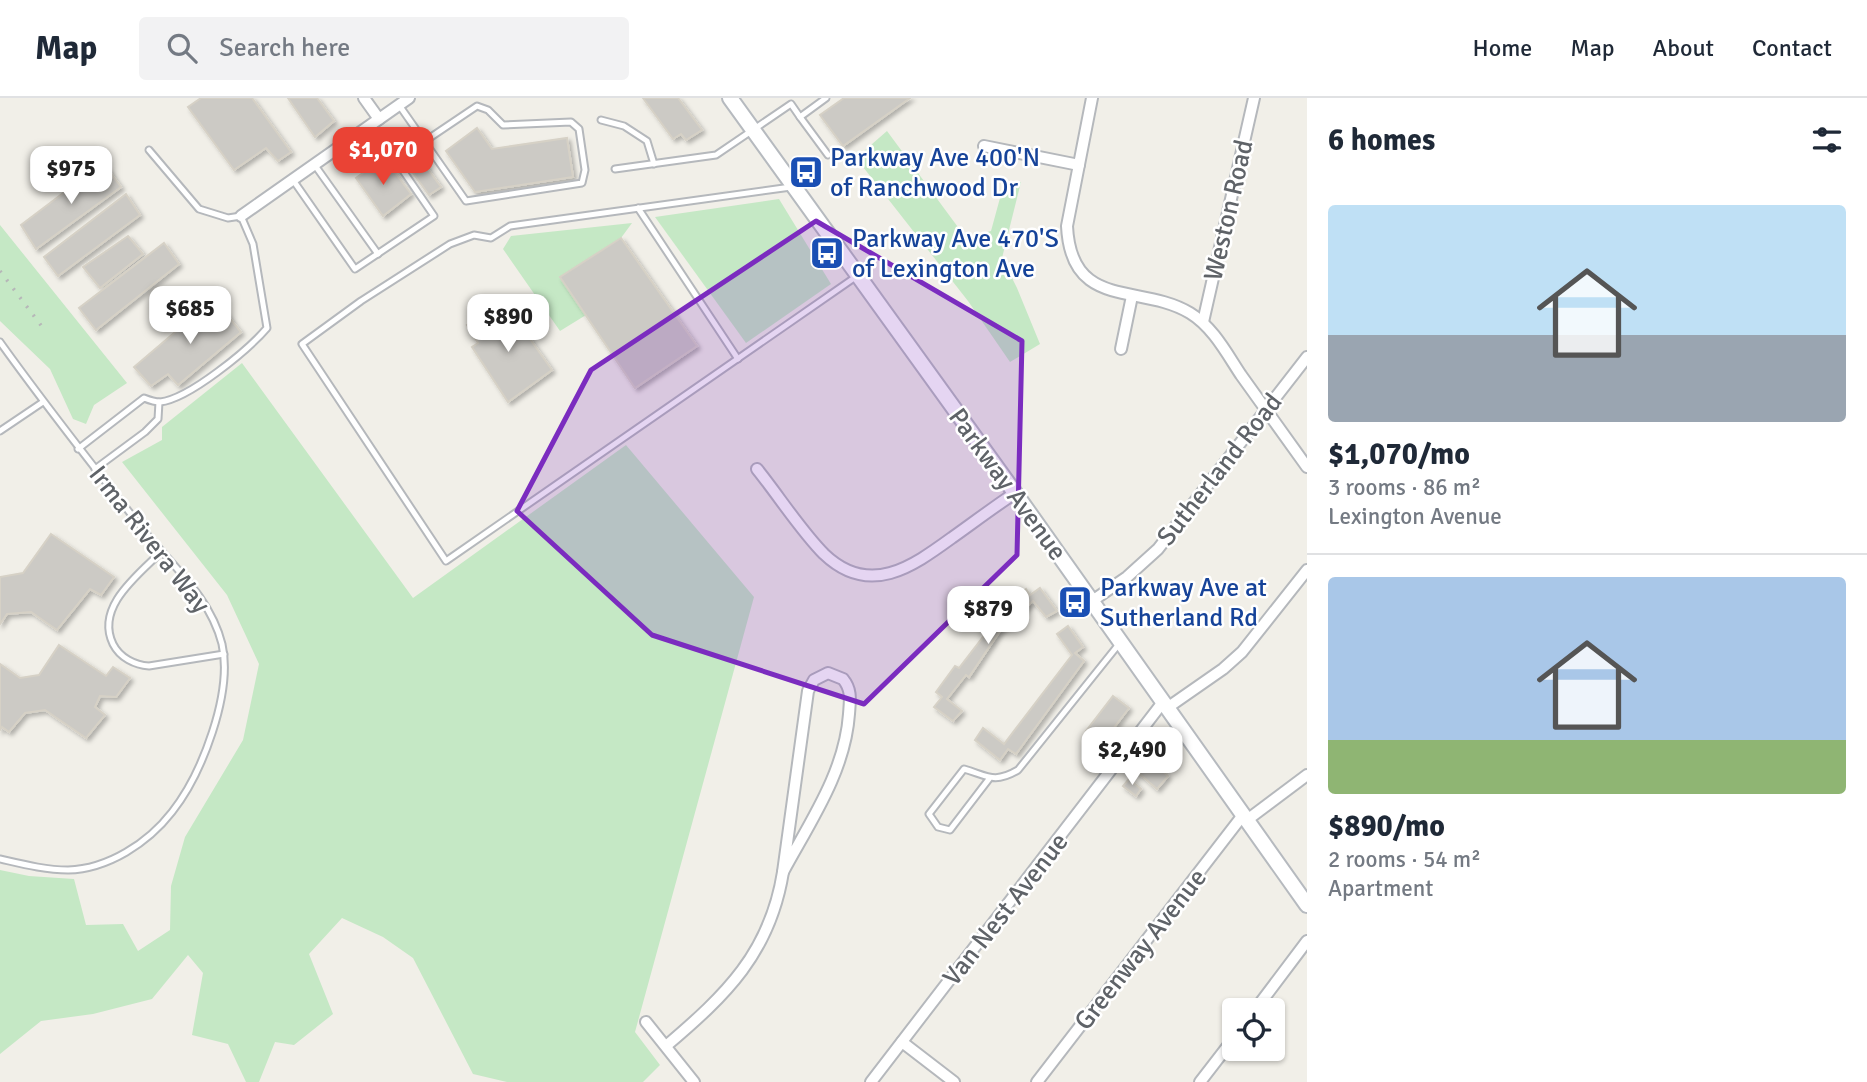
<!DOCTYPE html>
<meta charset="utf-8">
<style>
body{margin:0;font-family:Signika,sans-serif;background:#f2f2f3;color:#1f2937;height:100vh;display:flex;flex-direction:column;font-size:26px;white-space:nowrap}
*{box-sizing:border-box;margin:0}
p{font-size:23px;color:#747a83}
.icon{flex:none;width:38px;height:38px;fill:none;stroke:currentColor;stroke-width:2;stroke-linecap:round;stroke-linejoin:round}
.map{position:relative;flex:1;overflow:hidden}
.sheet{display:flex;flex-direction:column;background:#fff;width:560px}
.sheet>*{flex:none}
.buttons{position:absolute;left:1222px;top:900px;display:grid;gap:14px}
.buttons a{display:grid;place-items:center;width:63px;height:63px;border-radius:7px;background:#fff;box-shadow:0 2px 5px #0004;font-size:35px}
.price{position:absolute;translate:-50% -60px;padding:0 16px;border-radius:14px;background:#fff;color:#222;font-size:23px;line-height:46px;filter:drop-shadow(0 2px 4px #0008)}
.price::after{content:'';position:absolute;left:50%;top:42px;width:21px;height:16px;margin-left:-10px;background:inherit;clip-path:polygon(0 0,100% 0,50% 100%)}
.price.selected{background:#ea4335;color:#fff}
ul{padding:0;list-style:none}
li{display:grid;align-content:center;gap:14px;height:371px;padding:0 21px}
li+li{border-top:2px solid #e0e1e3}
li span{display:grid;place-items:center;height:217px;border-radius:7px;color:#555}
li>.icon{margin-inline-start:auto}
span .icon{width:126px;height:126px;fill:#fffc;stroke-width:1}
li b{font-size:30px}
h2{display:flex;justify-content:space-between;align-items:center;height:84px;padding:0 21px;font-size:30px}
header{display:flex;align-items:center;gap:42px;box-sizing:border-box;height:98px;padding:0 35px;background:#fff;border-bottom:2px solid #e0e1e3}
header strong{font-size:33px}
nav{display:flex;gap:38px;margin-inline-start:auto;font-size:24px}
.search{width:490px;height:63px;background:#f2f2f3;display:flex;align-items:center;gap:18px;box-sizing:border-box;padding:0 24px;border-radius:7px;color:#747a83;font-size:26px}
main{display:flex;flex:1;min-height:0}
.map>svg:first-child{display:block}
.green{fill:#c5e8c5}
.building{fill:#cccac5;stroke:#d6d1c6;stroke-width:2;filter:url(#shadow)}
.lines{fill:none;stroke-linecap:round;stroke-linejoin:round}
.service-casing{stroke:#b5b8bc;stroke-width:9}
.minor-casing{stroke:#b5b8bc;stroke-width:14}
.secondary-casing{stroke:#b6babf;stroke-width:18}
.service{stroke:#fff;stroke-width:5}
.minor{stroke:#fff;stroke-width:10}
.secondary{stroke:#fff;stroke-width:14}
.rail{stroke:#b6b7b8;stroke-width:3.5;stroke-dasharray:2 9;stroke-linecap:butt}
.marked{fill:#7b2cbf;fill-opacity:0.2;stroke:#7b2cbf;stroke-width:5;stroke-linejoin:round}
.labels{text-anchor:middle;stroke-width:5;stroke-linejoin:round;paint-order:stroke}
.transit-label{font-size:26px;fill:#164399;stroke:#fff;text-anchor:start}
.street-label{font-size:26px;fill:#5f6368;stroke:#fff}
</style>
<header>
<strong>Map</strong>
<div class="search"><svg class="icon" aria-label="search" viewBox="0 0 24 24"><circle cx="10" cy="10" r="6"/><path d="M15 15l6 6"/></svg>Search here</div>
<nav><a>Home</a><a>Map</a><a>About</a><a>Contact</a></nav>
</header>
<main>
<div class="map">
<svg width="1307" height="984" viewBox="0 0 1307 984">
<defs>
<filter id="shadow"><feDropShadow dx="3" dy="3" stdDeviation="2" flood-color="#0004"/></filter>
</defs>
<rect width="100%" height="100%" fill="#f1efe8"/>
<!-- green -->
<g class="green">
<path d="M 887,33 L 966,140 L 991,133 L 1003,89 L 1021,84 L 1002,160 L 1017,190 L 1040,246 L 1010,264 L 968,203 L 856,60 Z"/>
<path d="M 779,101 L 831,186 L 746,245 L 655,119 Z"/>
<path d="M 632,125 L 621,140 L 560,179 L 586,217 L 560,233 L 503,151 L 511,138 Z"/>
<path d="M 0,127 L 127,285 L 94,307 L 86,326 L 73,321 L 50,271 L 0,223 Z"/>
<path d="M 242,265 L 413,500 L 626,347 L 754,499 L 635,934 L 660,967 L 643,984 L 507,984 L 473,976 L 413,860 L 383,839 L 342,820 L 309,856 L 333,916 L 294,947 L 275,944 L 259,984 L 246,984 L 228,946 L 192,937 L 203,875 L 188,857 L 152,901 L 93,916 L 41,923 L 0,956 L 0,772 L 29,778 L 74,781 L 86,827 L 123,826 L 138,853 L 170,832 L 171,788 L 185,739 L 243,642 L 259,566 L 227,497 L 122,364 L 162,342 L 162,329 Z"/>
</g>
<!-- building -->
<g class="building">
<path d="M 201,0 L 252,0 L 291,54 L 278,63 L 266,50 L 234,72 L 188,9 Z"/>
<path d="M 288,0 L 317,0 L 334,23 L 315,39 Z"/>
<path d="M 643,0 L 678,0 L 702,32 L 686,42 L 681,36 L 673,41 Z"/>
<path d="M 844,0 L 910,0 L 843,48 L 820,17 Z"/>
<path d="M 477,30 L 492,51 L 567,40 L 573,79 L 475,94 L 446,53 Z"/>
<path d="M 411,48 L 441,89 L 429,97 L 400,57 Z"/>
<path d="M 384,60 L 411,96 L 383,118 L 356,80 Z"/>
<path d="M 103,65 L 121,89 L 36,151 L 21,127 Z"/>
<path d="M 126,96 L 140,117 L 58,178 L 44,159 Z"/>
<path d="M 128,138 L 143,156 L 100,190 L 83,169 Z"/>
<path d="M 621,140 L 697,248 L 635,290 L 560,179 Z"/>
<path d="M 164,145 L 179,166 L 96,232 L 79,210 Z"/>
<path d="M 214,201 L 241,234 L 178,287 L 168,276 L 151,288 L 134,269 Z"/>
<path d="M 491,210 L 503,227 L 515,220 L 552,272 L 508,304 L 472,249 L 478,245 L 467,227 Z"/>
<path d="M 51,436 L 114,479 L 101,497 L 90,491 L 57,532 L 31,514 L 7,516 L 0,526 L 0,479 L 23,475 Z"/>
<path d="M 1040,490 L 1057,513 L 1046,519 L 1033,503 L 1000,533 L 969,579 L 966,577 L 947,601 L 962,613 L 953,623 L 934,609 L 942,599 L 936,594 L 955,568 L 959,570 L 989,531 L 986,524 L 1026,491 L 1030,497 Z"/>
<path d="M 1068,528 L 1083,549 L 1075,555 L 1084,563 L 1016,656 L 1008,651 L 1000,662 L 975,642 L 983,630 L 1004,646 L 1072,557 L 1057,536 Z"/>
<path d="M 59,547 L 106,578 L 113,569 L 130,580 L 116,599 L 100,598 L 95,609 L 105,617 L 86,640 L 45,612 L 25,615 L 9,634 L 2,629 L 0,632 L 0,566 L 20,580 L 39,577 Z"/>
<path d="M 1113,598 L 1129,610 L 1103,644 L 1086,633 Z"/>
<path d="M 1145,658 L 1168,678 L 1157,691 L 1134,671 Z"/>
<path d="M 1129,681 L 1141,691 L 1136,698 L 1123,688 Z"/>
</g>
<g class="lines">
<!-- service casing -->
<g class="service-casing">
<g id="service">
<path d="M 399,7 L 466,103 L 582,85 L 585,72 L 579,31 L 571,24 L 503,27 L 488,12 L 477,8 L 425,43"/>
<path d="M 800,19 L 828,57"/>
<path d="M 601,22 L 624,28 L 647,43 L 654,66"/>
<path d="M 314,66 L 378,156"/>
<path d="M 615,71 L 716,57 L 791,6 L 800,19 L 826,0"/>
<path d="M 293,82 L 355,171 L 434,118 L 371,26"/>
<path d="M 791,89 L 510,128 L 491,140 L 474,137 L 450,146 L 361,203 L 302,246 L 446,463 L 857,178"/>
<path d="M 638,110 L 738,261"/>
<path d="M 0,244 C 45,307 93,368 141,429 C 171,467 210,498 222,546 C 233,595 202,676 172,714 C 148,745 108,771 68,772 C 45,772 22,766 0,761"/>
<path d="M 0,333 L 43,304"/>
<path d="M 78,351 L 144,300 C 149,302 155,304 160,304 C 189,301 248,252 267,230 L 253,146 L 241,118 L 228,120 L 199,111 L 149,52"/>
<path d="M 95,371 L 145,334 L 158,321 L 159,304"/>
<path d="M 161,454 C 138,477 95,509 113,546 C 120,560 135,567 149,568 L 224,556"/>
<path d="M 989,681 L 950,732 L 938,729 L 929,716 L 964,671 C 988,678 994,686 1018,672 L 1119,546"/>
</g>
</g>
<!-- minor casing -->
<g class="minor-casing">
<g id="minor">
<path d="M 364,0 L 379,21"/>
<path d="M 1092,0 L 1067,128 C 1071,213 1140,185 1190,215 C 1213,229 1227,256 1241,277 C 1263,308 1285,338 1307,369"/>
<path d="M 984,48 L 1079,67"/>
<path d="M 241,118 L 409,0"/>
<path d="M 1203,224 L 1254,0"/>
<path d="M 1121,251 L 1132,198"/>
<path d="M 757,371 C 778,397 801,433 824,456 C 870,500 913,468 953,439 C 974,424 994,409 1015,395"/>
<path d="M 1092,503 L 1127,479 L 1158,451 L 1307,259"/>
<path d="M 828,575 L 843,581 C 852,592 850,602 849,616 C 845,674 810,724 783,774 L 808,593 L 814,582 Z"/>
<path d="M 1167,610 L 1223,571 L 1242,554 L 1307,472"/>
<path d="M 1247,722 L 1307,677"/>
<path d="M 1255,912 L 1307,843"/>
<path d="M 646,924 L 694,984"/>
<path d="M 902,944 L 954,984"/>
<path d="M 666,948 C 726,897 770,855 783,774"/>
<path d="M 871,984 L 1163,604"/>
<path d="M 1037,984 L 1243,717"/>
<path d="M 1200,984 L 1234,940"/>
</g>
</g>
<!-- secondary casing -->
<g class="secondary-casing">
<path id="secondary" d="M 730,0 L 1015,395 L 1307,807"/>
</g>
<!-- service -->
<use href="#service" class="service"/>
<!-- minor -->
<use href="#minor" class="minor"/>
<!-- secondary -->
<use href="#secondary" class="secondary"/>
<!-- rail -->
<path class="rail" d="M 0,173 L 43,230"/>
</g>
<!-- marked area -->
<path class="marked" d="M 816,123 L 1022,243 L 1017,457 L 864,606 L 652,537 L 517,413 L 591,272 Z"/>
<!-- icons -->
<defs>
<g id="bus-square" transform="scale(1.75)"><rect x="-9" y="-9" width="18" height="18" rx="4" fill="#1a4fb4" stroke="#fff"/><path d="M-5-6H5V4H4V6H2V4H-2V6H-4V4H-5ZM-3.5-4V0h7V-4ZM-3.5 1.2v1.5H-2V1.2ZM2 1.2v1.5H3.5V1.2Z" fill="#fff"/></g>
</defs>
<g fill-rule="evenodd">
<use href="#bus-square" x="806" y="74"/>
<use href="#bus-square" x="827" y="155"/>
<use href="#bus-square" x="1075" y="504"/>
</g>
<g class="labels">
<!-- transit labels -->
<g class="transit-label">
<text x="830" y="68">Parkway Ave 400'N<tspan x="830" dy="30">of Ranchwood Dr</tspan></text>
<text x="852" y="149">Parkway Ave 470'S<tspan x="852" dy="30">of Lexington Ave</tspan></text>
<text x="1100" y="498">Parkway Ave at<tspan x="1100" dy="30">Sutherland Rd</tspan></text>
</g>
<!-- street labels -->
<g class="street-label">
<text transform="translate(1228 112) rotate(-77)" y="9">Weston Road</text>
<text transform="translate(1219 371) rotate(-52)" y="9">Sutherland Road</text>
<text transform="translate(1008 386) rotate(54)" y="9">Parkway Avenue</text>
<text transform="translate(150 441) rotate(52)" y="9">Irma Rivera Way</text>
<text transform="translate(1005 811) rotate(-52)" y="9">Van Nest Avenue</text>
<text transform="translate(1140 851) rotate(-52)" y="9">Greenway Avenue</text>
</g>
</g>
</svg>
<div class="buttons">
<a><svg class="icon" aria-label="locate" viewBox="0 0 24 24"><circle cx="12" cy="12" r="6"/><path d="M12 2v4M12 18v4M2 12h4M18 12h4"/></svg></a>
</div>
<b class="price selected" style="left:383px;top:89px">$1,070</b>
<b class="price" style="left:71px;top:108px">$975</b>
<b class="price" style="left:190px;top:248px">$685</b>
<b class="price" style="left:508px;top:256px">$890</b>
<b class="price" style="left:988px;top:548px">$879</b>
<b class="price" style="left:1132px;top:689px">$2,490</b>
</div>
<section class="sheet">
<h2>6 homes<svg class="icon" aria-label="filters" viewBox="0 0 24 24"><path d="M4 7h16M4 17h16"/><circle cx="9" cy="7" r="2"/><circle cx="15" cy="17" r="2"/></svg></h2>
<ul>
<li><span style="background:linear-gradient(#bfe0f5 60%,#9aa5b1 0)"><svg class="icon" aria-label="home" viewBox="0 0 24 24"><path d="M3 11l9-7 9 7M6 9v11h12V9"/></svg></span><div><b>$1,070/mo</b><p>3 rooms · 86 m²</p><p>Lexington Avenue</p></div></li>
<li><span style="background:linear-gradient(#a9c7e8 75%,#8fb573 0)"><svg class="icon" aria-label="home" viewBox="0 0 24 24"><path d="M3 11l9-7 9 7M6 9v11h12V9"/></svg></span><div><b>$890/mo</b><p>2 rooms · 54 m²</p><p>Apartment</p></div></li>
</ul>
</section>
</main>
